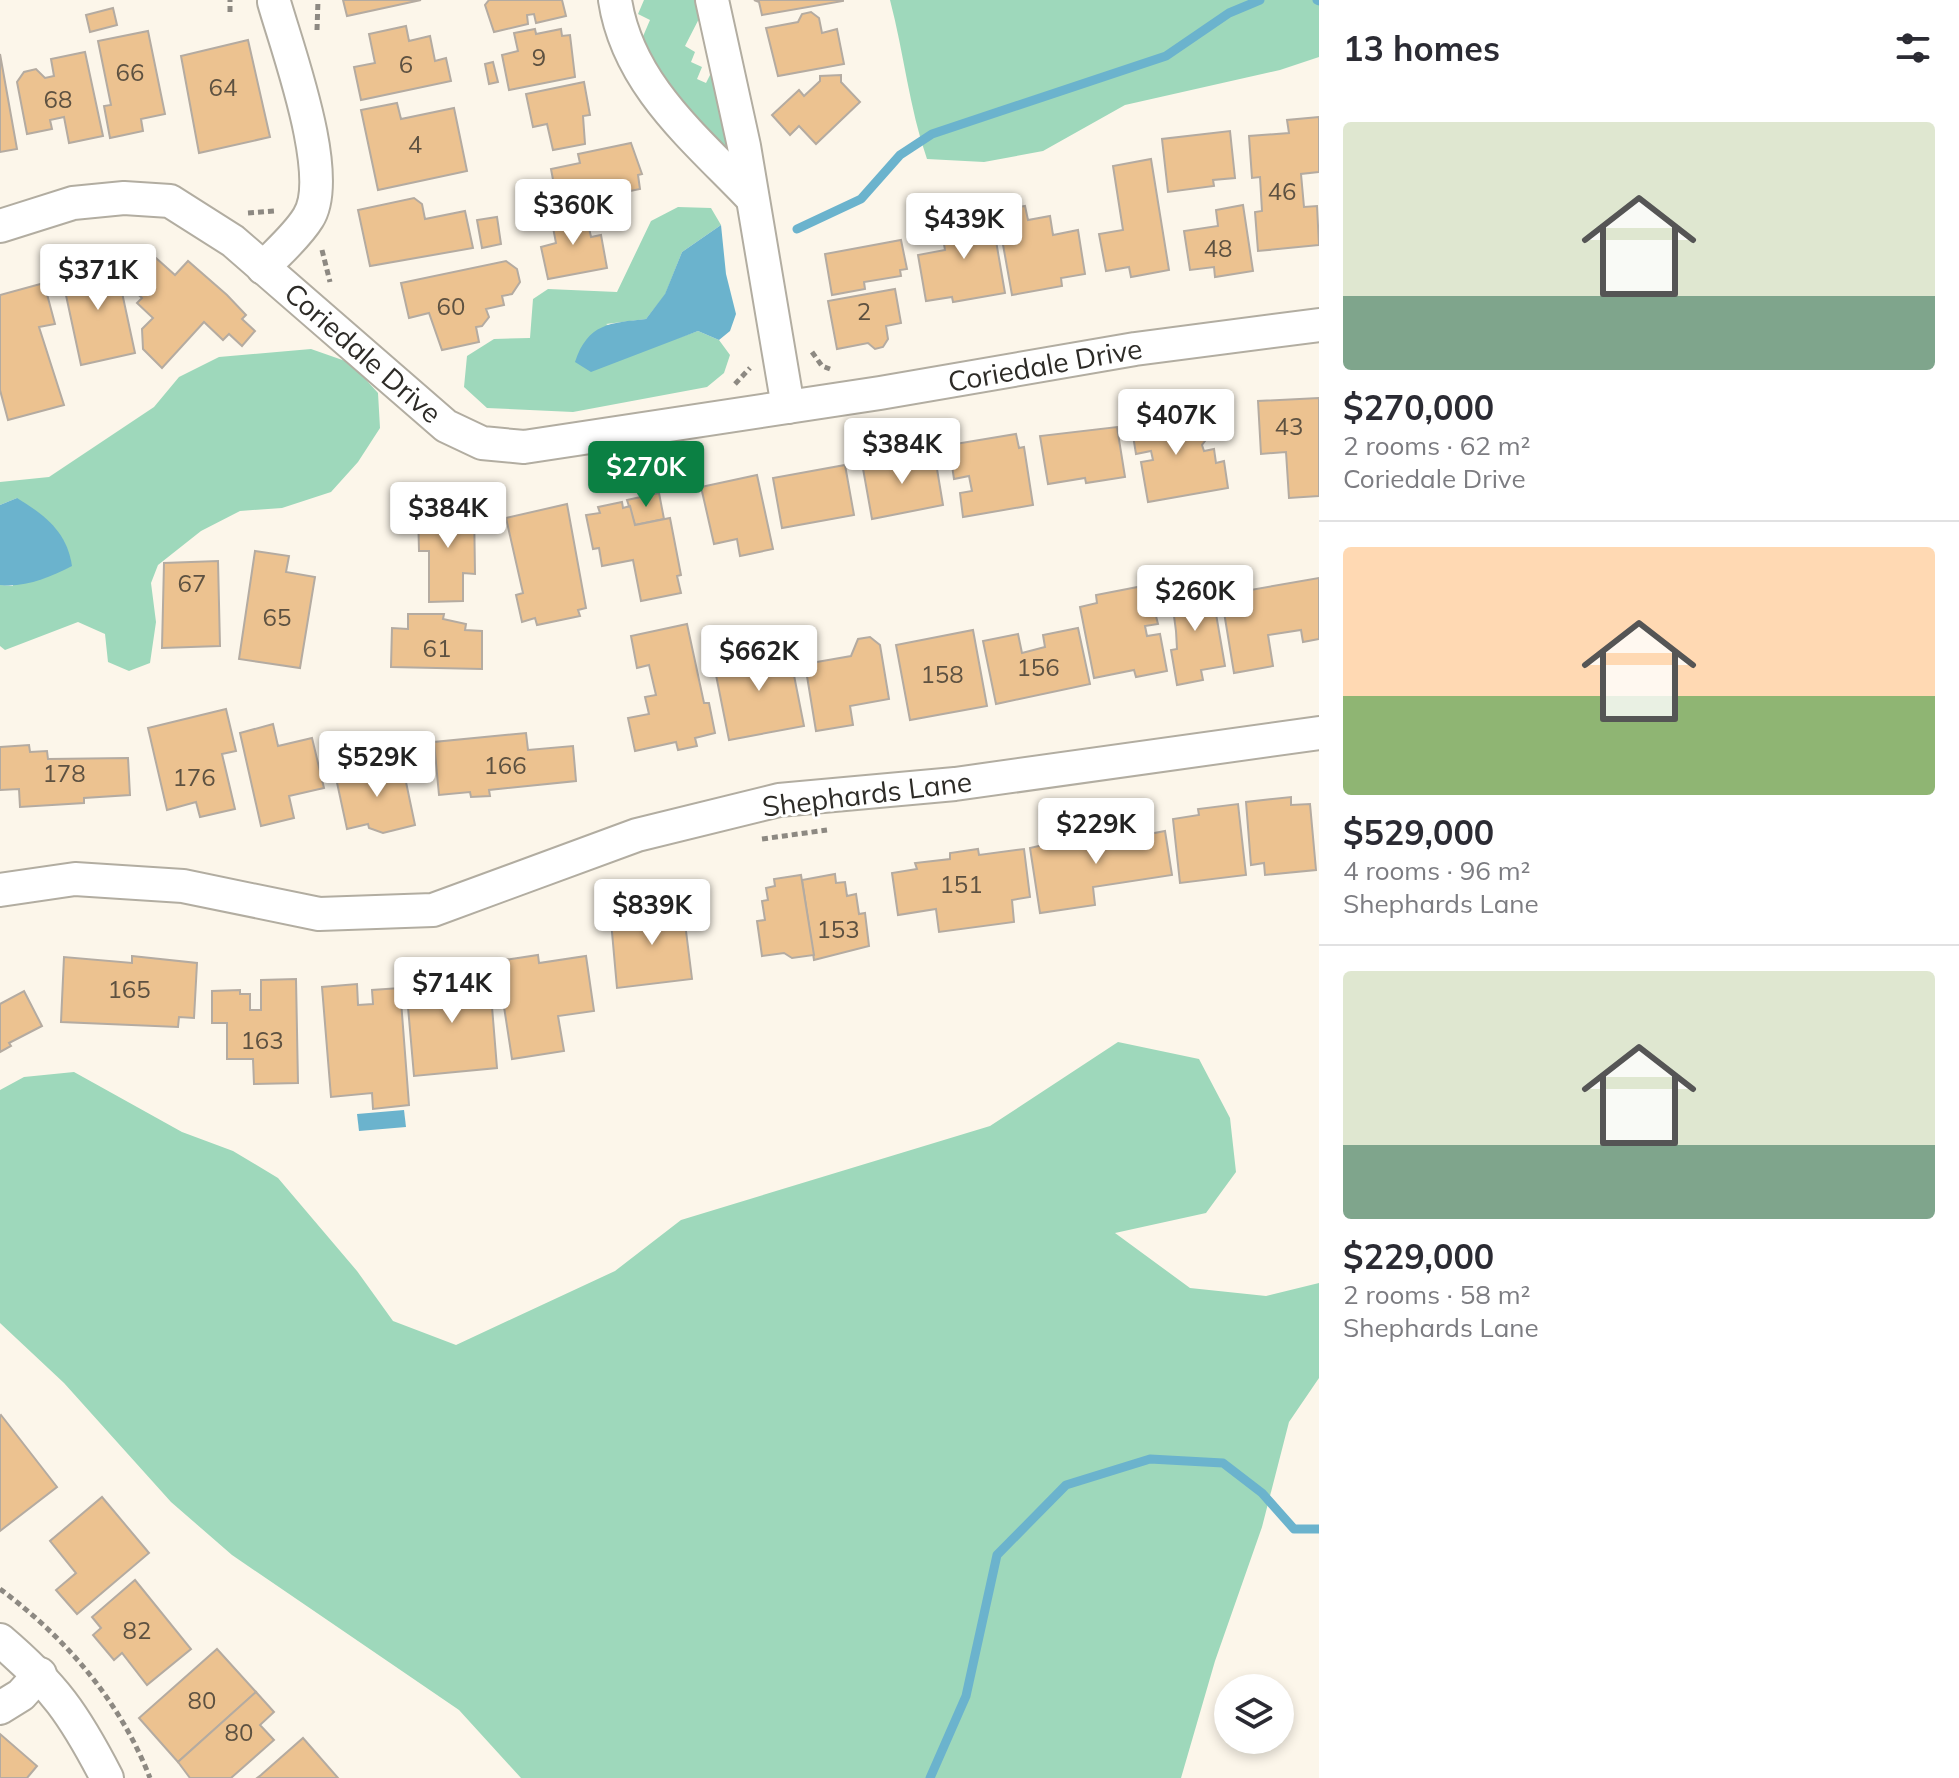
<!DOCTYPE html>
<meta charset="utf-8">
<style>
body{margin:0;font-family:Mulish,sans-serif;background:#f7f7f7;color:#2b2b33;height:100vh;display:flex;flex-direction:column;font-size:30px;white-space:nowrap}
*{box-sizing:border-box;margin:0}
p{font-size:26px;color:#7c7c81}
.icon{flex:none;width:44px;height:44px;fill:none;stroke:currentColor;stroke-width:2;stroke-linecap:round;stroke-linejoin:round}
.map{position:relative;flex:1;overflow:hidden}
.details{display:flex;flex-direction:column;background:#fff;width:640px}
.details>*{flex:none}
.tools{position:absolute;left:1214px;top:1674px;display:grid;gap:16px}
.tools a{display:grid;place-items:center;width:80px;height:80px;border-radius:50%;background:#fff;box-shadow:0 4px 12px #0003;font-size:40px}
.price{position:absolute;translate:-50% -68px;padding:0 18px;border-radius:8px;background:#fff;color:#222;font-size:26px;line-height:52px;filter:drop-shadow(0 2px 4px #0008)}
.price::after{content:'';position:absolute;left:50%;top:48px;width:24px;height:18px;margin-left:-12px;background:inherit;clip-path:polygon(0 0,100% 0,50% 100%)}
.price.current{background:#0b8043;color:#fff}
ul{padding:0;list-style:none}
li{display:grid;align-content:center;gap:16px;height:424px;padding:0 24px}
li+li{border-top:2px solid #e1e1e2}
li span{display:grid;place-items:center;height:248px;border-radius:8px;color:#555}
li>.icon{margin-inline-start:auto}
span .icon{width:144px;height:144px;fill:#fffc;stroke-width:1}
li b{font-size:34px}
h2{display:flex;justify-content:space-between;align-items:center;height:96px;padding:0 24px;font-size:34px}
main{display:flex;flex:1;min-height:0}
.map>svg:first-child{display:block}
.green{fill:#9ed8bb}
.water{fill:#6bb3cd}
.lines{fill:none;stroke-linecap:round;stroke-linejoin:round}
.stream{stroke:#6bb3cd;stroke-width:9}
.building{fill:#ecc290;stroke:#b4aba1;stroke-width:2}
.minor-casing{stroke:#b2ada1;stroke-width:36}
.path{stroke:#8d8982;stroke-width:5;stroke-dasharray:6 4;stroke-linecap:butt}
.minor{stroke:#fff;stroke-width:32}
.labels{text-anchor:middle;stroke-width:6;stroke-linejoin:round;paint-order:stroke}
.number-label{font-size:24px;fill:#5d5141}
.street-label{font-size:28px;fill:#2d2b27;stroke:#fff}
</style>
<main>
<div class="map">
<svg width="1319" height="1778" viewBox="0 0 1319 1778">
<rect width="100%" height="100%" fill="#fcf6ea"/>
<!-- green -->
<g class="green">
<path d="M 644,0 L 702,0 L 704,9 L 685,46 L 695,52 L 691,62 L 702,67 L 697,79 L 706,83 L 716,63 L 737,168 L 638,48 L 650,20 L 638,14 Z"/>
<path d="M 890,0 L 1319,0 L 1319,57 L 1280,70 L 1125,105 L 1043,151 L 984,162 L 927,159 C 909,107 904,53 890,0 Z"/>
<path d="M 678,207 L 711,208 L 721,225 L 682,252 L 665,295 L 646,319 L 606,324 L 652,347 L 698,331 L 719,340 L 730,355 L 724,373 L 707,387 L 573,412 L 487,408 L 464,387 L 467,356 L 494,339 L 530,338 L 533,299 L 548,289 L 617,292 L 651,221 Z"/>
<path d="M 311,349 L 351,363 L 378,393 L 380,428 L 358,462 L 331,492 L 282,508 L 240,511 L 201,531 L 158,565 L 151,583 L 156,622 L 150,663 L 129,671 L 108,662 L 105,634 L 78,622 L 5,650 L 0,646 L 0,585 L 13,586 L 17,498 L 0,505 L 0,482 L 49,477 L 154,407 L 179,377 L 219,357 Z"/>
<path d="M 1118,1042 L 1199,1059 L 1230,1118 L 1236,1172 L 1206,1213 L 1115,1233 L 1190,1288 L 1266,1296 L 1319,1283 L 1319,1378 L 1289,1422 L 1262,1527 L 1215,1661 L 1181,1778 L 521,1778 L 459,1710 L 232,1555 L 171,1502 L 64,1383 L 0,1323 L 0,1090 L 24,1077 L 74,1072 L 182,1132 L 233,1151 L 278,1178 L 357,1271 L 393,1321 L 456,1345 L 615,1271 L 681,1220 L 990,1126 Z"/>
</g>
<!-- water -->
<g class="water">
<path d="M 721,225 L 726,274 L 736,314 L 730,331 L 719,340 L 698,331 L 591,372 L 575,362 C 588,323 610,323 646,319 L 665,294 L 682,252 Z"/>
<path d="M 17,498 C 45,515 67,532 72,566 C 50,577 25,588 0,585 L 0,505 Z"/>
<path d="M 404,1110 L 406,1127 L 359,1131 L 357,1114 Z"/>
</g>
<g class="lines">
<!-- stream -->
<g class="stream">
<path d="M 1317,0 L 1319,1"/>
<path d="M 797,229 L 861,199 L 900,155 L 932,134 L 1166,56 L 1229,13 L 1260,0"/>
<path d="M 930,1778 L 966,1696 L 997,1555 L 1066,1485 L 1150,1459 L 1223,1463 L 1262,1493 L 1294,1529 L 1319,1529"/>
</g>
</g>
<!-- building -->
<g class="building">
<path d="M 343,0 L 421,0 L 347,16 Z"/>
<path d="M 489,0 L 562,0 L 566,16 L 536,23 L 534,14 L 527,15 L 528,24 L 494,32 L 485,5 Z"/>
<path d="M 754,0 L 843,0 L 843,1 L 762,15 L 759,2 Z"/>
<path d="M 113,8 L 117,25 L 90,32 L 86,15 Z"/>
<path d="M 811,12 L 819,18 L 822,33 L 837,29 L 844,64 L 778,76 L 766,28 L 798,22 L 802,14 Z"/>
<path d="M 406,26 L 409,41 L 430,36 L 435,61 L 446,58 L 451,81 L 361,100 L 354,67 L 375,63 L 369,34 Z"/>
<path d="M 535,29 L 536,34 L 561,29 L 562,36 L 570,35 L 575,77 L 509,90 L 502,55 L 518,51 L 514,33 Z"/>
<path d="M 148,31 L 165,114 L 141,119 L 143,131 L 110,138 L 104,106 L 111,105 L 98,41 Z"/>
<path d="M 248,40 L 270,137 L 199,153 L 181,56 Z"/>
<path d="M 85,52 L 103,136 L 69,143 L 64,117 L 50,120 L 52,129 L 27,134 L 17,82 L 24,72 L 36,69 L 45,78 L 54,76 L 51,59 Z"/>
<path d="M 0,54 L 17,149 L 0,152 Z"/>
<path d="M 493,62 L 498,82 L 489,84 L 485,64 Z"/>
<path d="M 841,75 L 841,82 L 860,102 L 816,144 L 799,126 L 790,135 L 772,115 L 799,90 L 804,96 L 820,81 L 820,76 Z"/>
<path d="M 584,82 L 590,115 L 583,116 L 585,144 L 553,150 L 547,124 L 533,127 L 526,94 Z"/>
<path d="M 397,103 L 401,119 L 454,108 L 467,171 L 378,190 L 361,110 Z"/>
<path d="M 1319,117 L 1319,172 L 1301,174 L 1304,207 L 1317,206 L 1319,245 L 1258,251 L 1255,212 L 1262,211 L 1260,177 L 1252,178 L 1249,136 L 1289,133 L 1287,120 Z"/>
<path d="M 1230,131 L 1235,178 L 1213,180 L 1214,186 L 1168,192 L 1162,139 Z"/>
<path d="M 631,143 L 642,174 L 638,175 L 640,189 L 558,206 L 551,169 L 580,163 L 578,154 Z"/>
<path d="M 1151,159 L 1169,270 L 1131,277 L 1129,267 L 1106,271 L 1099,234 L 1123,230 L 1113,166 Z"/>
<path d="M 414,198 L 422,204 L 425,219 L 465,211 L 473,248 L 370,266 L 358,210 Z"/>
<path d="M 1243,205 L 1253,271 L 1215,277 L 1214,267 L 1190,270 L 1184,231 L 1218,226 L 1216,210 Z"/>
<path d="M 1025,206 L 1028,220 L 1050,216 L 1053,235 L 1078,230 L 1085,274 L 1061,278 L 1062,286 L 1012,295 L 997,211 Z"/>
<path d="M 585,210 L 591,237 L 601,235 L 607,268 L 548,279 L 541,247 L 556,243 L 551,217 Z"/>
<path d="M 991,212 L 1005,293 L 953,302 L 952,297 L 926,301 L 918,255 L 945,250 L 940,220 Z"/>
<path d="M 497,217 L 501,244 L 482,248 L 477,220 Z"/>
<path d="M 901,240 L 907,269 L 900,270 L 901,276 L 864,282 L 865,289 L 832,295 L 825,254 Z"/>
<path d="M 140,258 L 156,258 L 175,275 L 188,261 L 227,295 L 246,315 L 242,319 L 255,331 L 242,346 L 229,334 L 223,340 L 204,322 L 162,368 L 143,349 L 142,329 L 153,318 L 137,303 L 142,298 L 130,287 L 130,269 Z"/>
<path d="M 115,260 L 135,353 L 81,365 L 61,272 Z"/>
<path d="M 506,261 L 517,269 L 520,282 L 512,294 L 502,296 L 504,305 L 486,309 L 489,317 L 482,326 L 476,327 L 479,342 L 442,350 L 429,313 L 409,318 L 401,283 Z"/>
<path d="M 44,283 L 55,324 L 39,327 L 64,405 L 8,420 L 0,390 L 0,295 Z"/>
<path d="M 895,289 L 901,323 L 886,326 L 888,339 L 883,347 L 875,349 L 868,343 L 837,349 L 828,301 Z"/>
<path d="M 1319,398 L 1319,496 L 1289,498 L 1286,452 L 1261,454 L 1258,401 Z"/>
<path d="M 1166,411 L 1170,433 L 1186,413 L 1212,432 L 1202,445 L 1204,451 L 1214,449 L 1216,463 L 1224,461 L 1228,488 L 1148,502 L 1141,462 L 1153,460 L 1151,451 L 1136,454 L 1130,417 Z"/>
<path d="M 1117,427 L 1125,477 L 1086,483 L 1085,478 L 1048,484 L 1040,436 Z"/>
<path d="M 1016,434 L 1019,448 L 1024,447 L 1033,505 L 963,517 L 960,493 L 972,491 L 969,476 L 954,479 L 949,445 Z"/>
<path d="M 892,457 L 893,465 L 935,457 L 943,505 L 872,519 L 862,463 Z"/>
<path d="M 845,465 L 854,515 L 782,528 L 773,478 Z"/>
<path d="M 757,475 L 773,549 L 740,556 L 737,539 L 714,544 L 701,487 Z"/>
<path d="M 659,493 L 664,519 L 635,525 L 627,500 Z"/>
<path d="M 622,502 L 623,508 L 630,506 L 635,525 L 670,518 L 681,575 L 677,576 L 681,593 L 641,601 L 633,560 L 602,566 L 599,548 L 593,549 L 586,515 L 600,513 L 598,507 Z"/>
<path d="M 567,504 L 586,608 L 578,610 L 580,616 L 537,625 L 535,618 L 522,622 L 516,595 L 523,593 L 506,518 Z"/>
<path d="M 474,506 L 475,574 L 463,573 L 463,601 L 429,602 L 429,551 L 419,551 L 418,512 Z"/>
<path d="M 255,551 L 289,556 L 286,572 L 315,577 L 300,668 L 239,659 Z"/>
<path d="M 218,561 L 220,646 L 162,648 L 164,563 Z"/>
<path d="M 1319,578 L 1319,639 L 1303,642 L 1301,630 L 1268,635 L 1273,666 L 1234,673 L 1223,606 L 1241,603 L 1239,592 Z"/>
<path d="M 1191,582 L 1192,588 L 1211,585 L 1225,666 L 1201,670 L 1203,680 L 1177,685 L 1171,650 L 1177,649 L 1176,631 L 1170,586 Z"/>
<path d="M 1148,585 L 1158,624 L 1145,626 L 1147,636 L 1160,634 L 1167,671 L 1136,677 L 1134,670 L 1094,678 L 1080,607 L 1097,603 L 1096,595 Z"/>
<path d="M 408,614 L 444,614 L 443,619 L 466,624 L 465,630 L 482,631 L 482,669 L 391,667 L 392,628 L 408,629 Z"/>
<path d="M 687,624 L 704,703 L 709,703 L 715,733 L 695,738 L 697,746 L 678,750 L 676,742 L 635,751 L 628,718 L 649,714 L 645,697 L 656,695 L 649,665 L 637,668 L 631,636 Z"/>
<path d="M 1078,628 L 1090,684 L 996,704 L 983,641 L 1018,634 L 1022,653 L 1045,647 L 1043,635 Z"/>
<path d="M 973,630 L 987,706 L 910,720 L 896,645 Z"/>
<path d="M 870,637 L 880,645 L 889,699 L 850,706 L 853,725 L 816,731 L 805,664 L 851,656 L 858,639 Z"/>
<path d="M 788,645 L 804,726 L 729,740 L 713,660 Z"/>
<path d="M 226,709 L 236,751 L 222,754 L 235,809 L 200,817 L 196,802 L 167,810 L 148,728 Z"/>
<path d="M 273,724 L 278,746 L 312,738 L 324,788 L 289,796 L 294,818 L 261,826 L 240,733 Z"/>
<path d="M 526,733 L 528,750 L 573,746 L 576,781 L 489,790 L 490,796 L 471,797 L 470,792 L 439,795 L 434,742 Z"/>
<path d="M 29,745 L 30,752 L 47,751 L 48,759 L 128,758 L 130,795 L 84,798 L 84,803 L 20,807 L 19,789 L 0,790 L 0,747 Z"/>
<path d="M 402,763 L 415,825 L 383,833 L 369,828 L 368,824 L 347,829 L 336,778 Z"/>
<path d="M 1291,797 L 1291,805 L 1310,804 L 1316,870 L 1265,875 L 1264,863 L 1251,865 L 1246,802 Z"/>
<path d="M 1238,804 L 1246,875 L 1180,883 L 1173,819 L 1199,815 L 1198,809 Z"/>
<path d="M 1148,825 L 1149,834 L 1165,831 L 1172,875 L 1093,887 L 1095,905 L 1040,913 L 1030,848 L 1086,835 L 1088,847 L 1103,845 L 1101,832 Z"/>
<path d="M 978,849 L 979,855 L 1024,849 L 1030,897 L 1012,900 L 1014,922 L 939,932 L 936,909 L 898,915 L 892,873 L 917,869 L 915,863 L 950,859 L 950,853 Z"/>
<path d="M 835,874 L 836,883 L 845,882 L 847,896 L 856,894 L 859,914 L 865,913 L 869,946 L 814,960 L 802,880 Z"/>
<path d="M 801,875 L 814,955 L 792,958 L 784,953 L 762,956 L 757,921 L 765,920 L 762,901 L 768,900 L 766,888 L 775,886 L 774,879 Z"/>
<path d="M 682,899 L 692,979 L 617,988 L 611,921 L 648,920 L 647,904 Z"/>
<path d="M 538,955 L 539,963 L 586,956 L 594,1011 L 558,1016 L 564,1051 L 512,1059 L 497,961 Z"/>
<path d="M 132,956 L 197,963 L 194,1018 L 179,1017 L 178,1027 L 61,1022 L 64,957 L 132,963 Z"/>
<path d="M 489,970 L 497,1068 L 414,1076 L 406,984 L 420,983 L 419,978 L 442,976 L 443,994 L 455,992 L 454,973 Z"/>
<path d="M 296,979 L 298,1083 L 254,1084 L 253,1059 L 227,1059 L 227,1023 L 212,1023 L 212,991 L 240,990 L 240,994 L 250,994 L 250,1010 L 261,1010 L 261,980 Z"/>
<path d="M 357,984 L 358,1005 L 373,1004 L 372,990 L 400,988 L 409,1105 L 373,1109 L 372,1093 L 331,1097 L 322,987 Z"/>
<path d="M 24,991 L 42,1026 L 9,1043 L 11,1046 L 0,1052 L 0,1004 Z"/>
<path d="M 1,1415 L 57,1487 L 0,1531 L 0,1416 Z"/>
<path d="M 102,1497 L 149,1553 L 77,1614 L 56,1590 L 76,1573 L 50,1541 Z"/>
<path d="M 135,1580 L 191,1649 L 147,1685 L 122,1653 L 114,1660 L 93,1635 L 101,1628 L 92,1617 Z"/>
<path d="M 217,1649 L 256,1692 L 178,1762 L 139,1718 Z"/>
<path d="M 256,1692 L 274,1712 L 260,1725 L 274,1740 L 231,1778 L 190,1778 L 178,1762 Z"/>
<path d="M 0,1734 L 37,1766 L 27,1778 L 0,1778 Z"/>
<path d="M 303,1738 L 338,1778 L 257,1778 L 261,1775 Z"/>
</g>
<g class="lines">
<!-- minor casing -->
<g class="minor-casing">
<g id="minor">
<path d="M 615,0 C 628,85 696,139 752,198"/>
<path d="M 712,0 L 744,146 L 788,407"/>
<path d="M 0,226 L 73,203 L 124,198 L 170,201 L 233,241 L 446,426 L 482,443 L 524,447 L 880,393 L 1135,349 L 1319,325"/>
<path d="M 263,268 C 278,252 297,236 308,218 C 335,177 287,48 274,2"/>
<path d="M 0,890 L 75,879 L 183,886 L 319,914 L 433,910 L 637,835 L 779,800 L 955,784 L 1319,733"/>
<path d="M 0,1640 C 54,1686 74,1714 107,1778"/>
<path d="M 0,1708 L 21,1695 L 40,1674"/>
</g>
</g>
<!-- path -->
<g class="path">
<path d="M 230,12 L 230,0"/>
<path d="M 317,30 L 318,0"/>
<path d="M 248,213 L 274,211"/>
<path d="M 322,250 L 330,282"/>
<path d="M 812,352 L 822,366 L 830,369"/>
<path d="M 735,384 L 750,368"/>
<path d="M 762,839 L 827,830"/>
<path d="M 0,1589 C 66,1638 120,1701 150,1778"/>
</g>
<!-- minor -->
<use href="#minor" class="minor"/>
</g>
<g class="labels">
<!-- number labels -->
<g class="number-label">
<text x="539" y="66">9</text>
<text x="406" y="73">6</text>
<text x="130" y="81">66</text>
<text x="223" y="96">64</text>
<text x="58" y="108">68</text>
<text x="415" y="153">4</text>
<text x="1282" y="200">46</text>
<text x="1218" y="257">48</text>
<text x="451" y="315">60</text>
<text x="864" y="320">2</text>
<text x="1289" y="435">43</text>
<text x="192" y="592">67</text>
<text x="277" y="626">65</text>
<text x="437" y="657">61</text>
<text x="1038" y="676">156</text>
<text x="942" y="683">158</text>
<text x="505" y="774">166</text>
<text x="64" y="782">178</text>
<text x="194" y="786">176</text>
<text x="961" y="893">151</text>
<text x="838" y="938">153</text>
<text x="129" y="998">165</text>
<text x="262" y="1049">163</text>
<text x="137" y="1639">82</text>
<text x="202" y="1709">80</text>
<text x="239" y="1741">80</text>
</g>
<!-- street labels -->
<g class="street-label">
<text transform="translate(363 353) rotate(41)" y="10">Coriedale Drive</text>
<text transform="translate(1045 365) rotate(-10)" y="10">Coriedale Drive</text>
<text transform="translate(867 794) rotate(-7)" y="10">Shephards Lane</text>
</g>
</g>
</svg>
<div class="tools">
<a><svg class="icon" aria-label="layers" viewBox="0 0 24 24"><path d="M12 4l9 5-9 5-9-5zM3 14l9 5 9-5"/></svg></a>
</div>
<b class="price" style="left:573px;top:247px">$360K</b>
<b class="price" style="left:964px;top:261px">$439K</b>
<b class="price" style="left:98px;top:312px">$371K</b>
<b class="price" style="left:1176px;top:457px">$407K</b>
<b class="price" style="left:902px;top:486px">$384K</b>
<b class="price current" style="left:646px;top:509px">$270K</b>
<b class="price" style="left:448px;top:550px">$384K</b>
<b class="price" style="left:1195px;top:633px">$260K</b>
<b class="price" style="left:759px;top:693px">$662K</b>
<b class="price" style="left:377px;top:799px">$529K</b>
<b class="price" style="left:1096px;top:866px">$229K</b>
<b class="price" style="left:652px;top:947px">$839K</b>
<b class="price" style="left:452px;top:1025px">$714K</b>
</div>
<section class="details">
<h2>13 homes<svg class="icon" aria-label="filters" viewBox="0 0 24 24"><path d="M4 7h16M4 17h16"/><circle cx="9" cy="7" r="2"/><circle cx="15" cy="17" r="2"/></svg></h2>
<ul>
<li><span style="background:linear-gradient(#dfe7d0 70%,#7fa58c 0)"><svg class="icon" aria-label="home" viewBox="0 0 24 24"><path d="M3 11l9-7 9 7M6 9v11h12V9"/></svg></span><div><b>$270,000</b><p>2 rooms · 62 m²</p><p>Coriedale Drive</p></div></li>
<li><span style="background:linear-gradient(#ffd9b3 60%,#8fb573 0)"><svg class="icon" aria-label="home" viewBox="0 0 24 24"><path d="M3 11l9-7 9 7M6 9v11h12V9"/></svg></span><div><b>$529,000</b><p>4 rooms · 96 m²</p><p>Shephards Lane</p></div></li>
<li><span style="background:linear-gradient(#dfe7d0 70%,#7fa58c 0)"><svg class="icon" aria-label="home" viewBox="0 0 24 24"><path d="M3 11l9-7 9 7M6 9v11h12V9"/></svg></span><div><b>$229,000</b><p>2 rooms · 58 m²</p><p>Shephards Lane</p></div></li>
</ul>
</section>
</main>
